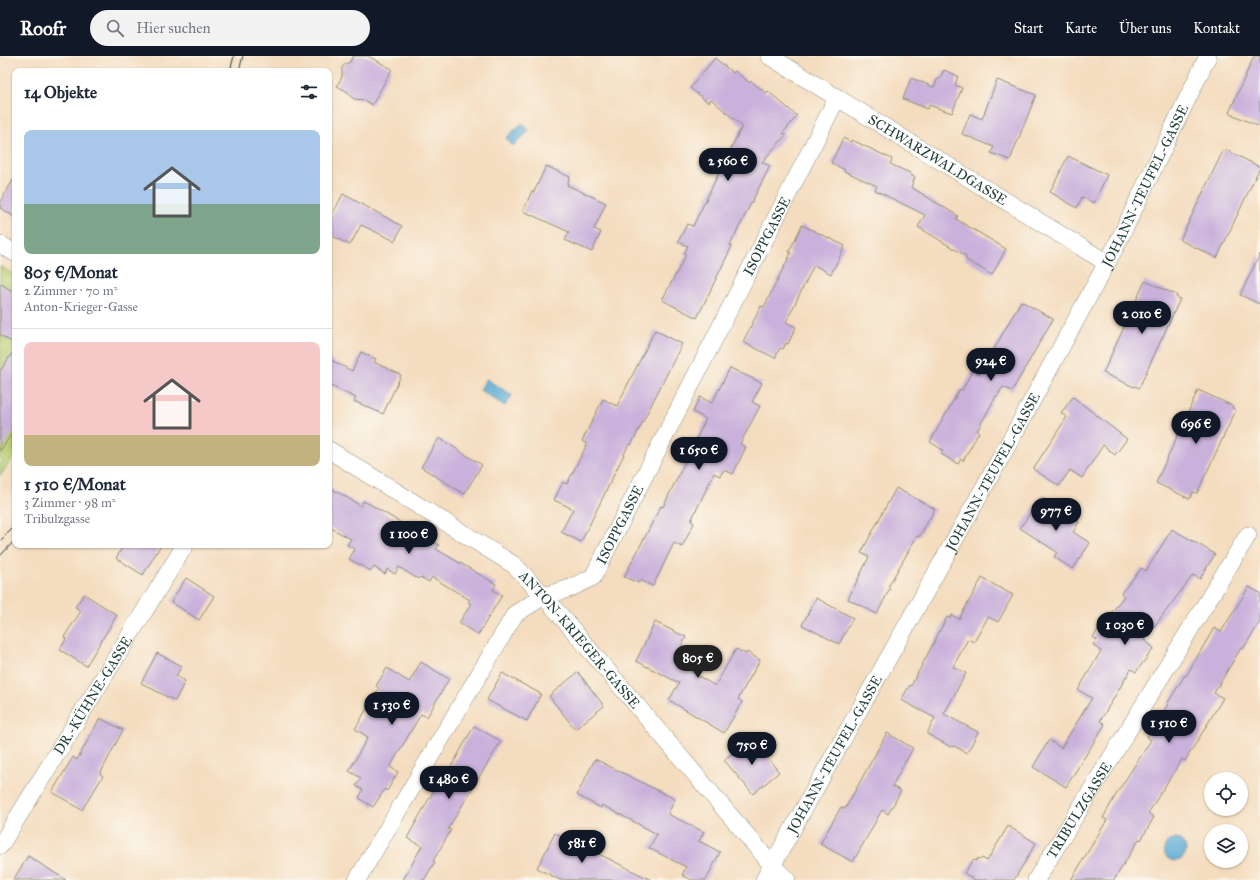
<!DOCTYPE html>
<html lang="de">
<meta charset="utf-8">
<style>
body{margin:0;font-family:"IM FELL Great Primer",serif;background:#f2f2f3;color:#1f2937;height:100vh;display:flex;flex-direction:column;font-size:15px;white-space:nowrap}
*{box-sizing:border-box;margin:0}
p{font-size:13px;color:#747a83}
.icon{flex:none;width:22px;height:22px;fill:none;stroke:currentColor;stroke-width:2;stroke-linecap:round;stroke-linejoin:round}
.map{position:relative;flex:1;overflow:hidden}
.sheet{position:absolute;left:12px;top:12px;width:320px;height:480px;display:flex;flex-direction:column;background:#fff;border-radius:8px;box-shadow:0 1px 3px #0004}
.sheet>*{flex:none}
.buttons{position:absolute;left:1204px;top:716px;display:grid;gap:8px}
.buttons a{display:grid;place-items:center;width:44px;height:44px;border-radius:50%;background:#fff;box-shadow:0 1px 3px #0004;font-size:20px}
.price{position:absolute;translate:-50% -34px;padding:0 9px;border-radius:14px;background:#111827;color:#fff;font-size:13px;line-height:26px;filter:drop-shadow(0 1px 2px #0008)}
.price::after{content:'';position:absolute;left:50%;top:24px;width:12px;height:9px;margin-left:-6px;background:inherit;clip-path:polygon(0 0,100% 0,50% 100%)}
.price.current{background:#222;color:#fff}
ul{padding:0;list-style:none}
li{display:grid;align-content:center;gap:8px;height:212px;padding:0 12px}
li+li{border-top:1px solid #e0e1e3}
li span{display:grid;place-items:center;height:124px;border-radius:8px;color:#555}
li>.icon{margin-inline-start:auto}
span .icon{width:72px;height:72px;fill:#fffc;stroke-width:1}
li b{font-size:17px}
h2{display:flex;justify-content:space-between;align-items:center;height:48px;padding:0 12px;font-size:17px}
header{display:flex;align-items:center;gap:24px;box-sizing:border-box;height:56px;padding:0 20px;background:#111827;color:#fff}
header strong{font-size:19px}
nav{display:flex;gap:22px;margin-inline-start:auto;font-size:14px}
.search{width:280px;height:36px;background:#f2f2f3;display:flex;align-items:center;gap:10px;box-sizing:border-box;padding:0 14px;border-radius:22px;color:#747a83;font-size:15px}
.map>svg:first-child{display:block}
.green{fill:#b8cc70;stroke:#6c8452}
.water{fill:#5dacd7;stroke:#3e7486}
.building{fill:#c9b1db}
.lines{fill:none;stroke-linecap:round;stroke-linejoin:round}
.street-casing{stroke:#8a8c79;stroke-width:18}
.street{stroke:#fff;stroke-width:17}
.tram{stroke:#1f3d34;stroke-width:1}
.labels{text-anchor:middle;stroke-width:4;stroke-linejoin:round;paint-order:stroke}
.street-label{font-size:14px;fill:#1f3d34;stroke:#fbf7ec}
</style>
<header>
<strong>Roofr</strong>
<div class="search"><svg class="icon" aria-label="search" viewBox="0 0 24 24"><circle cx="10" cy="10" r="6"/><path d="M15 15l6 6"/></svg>Hier suchen</div>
<nav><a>Start</a><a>Karte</a><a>Über uns</a><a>Kontakt</a></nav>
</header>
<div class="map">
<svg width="1260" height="824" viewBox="0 0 1260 824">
<rect width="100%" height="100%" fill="#fbf7ec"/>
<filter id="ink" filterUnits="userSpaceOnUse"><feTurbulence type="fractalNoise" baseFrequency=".025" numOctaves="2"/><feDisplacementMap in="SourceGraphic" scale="8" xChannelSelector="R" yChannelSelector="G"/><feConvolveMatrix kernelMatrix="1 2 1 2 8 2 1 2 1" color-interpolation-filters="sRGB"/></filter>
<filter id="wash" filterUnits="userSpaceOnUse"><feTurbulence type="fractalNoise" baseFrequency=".012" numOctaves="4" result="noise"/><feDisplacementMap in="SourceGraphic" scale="16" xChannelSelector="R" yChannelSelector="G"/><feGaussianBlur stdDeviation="0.9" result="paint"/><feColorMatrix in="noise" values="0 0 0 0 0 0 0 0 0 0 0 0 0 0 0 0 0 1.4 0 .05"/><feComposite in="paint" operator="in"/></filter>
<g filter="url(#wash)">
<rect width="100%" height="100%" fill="#f4dcbe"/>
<!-- green -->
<path class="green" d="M 0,210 L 15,220 L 15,399 L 0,420 Z"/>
<!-- water -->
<g class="water">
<path d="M 522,67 L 529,75 L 513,90 L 506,82 Z"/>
<path d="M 486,323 L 512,339 L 505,350 L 480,334 Z"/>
<circle cx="1175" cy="794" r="11"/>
</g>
<g id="blocks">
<!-- building -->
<g class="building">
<path d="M 353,0 L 368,0 L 392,13 L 372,49 L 364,44 L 354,43 L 349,39 L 348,36 L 337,30 L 342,21 L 342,12 L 345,8 L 350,6 Z"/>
<path d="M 1254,0 L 1260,0 L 1260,71 L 1229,57 Z"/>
<path d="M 715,2 L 733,17 L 735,15 L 750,27 L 751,25 L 766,37 L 768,35 L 797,60 L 783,77 L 786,79 L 762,106 L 770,110 L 730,189 L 732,190 L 697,262 L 662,244 L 686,199 L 684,198 L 688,190 L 678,186 L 687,168 L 693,170 L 742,70 L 711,43 L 709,47 L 690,32 Z"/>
<path d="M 944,14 L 958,20 L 955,29 L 962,32 L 952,57 L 929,49 L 928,53 L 903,43 L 911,22 L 934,31 L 938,22 L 940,23 Z"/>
<path d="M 997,24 L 1036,39 L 1010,104 L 991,97 L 994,91 L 962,78 L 970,58 L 982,63 Z"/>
<path d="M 843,82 L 851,86 L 852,84 L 892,103 L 890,108 L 910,117 L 910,119 L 915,121 L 911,131 L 958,160 L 956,163 L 1006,193 L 992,219 L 965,203 L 966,200 L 918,171 L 925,159 L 875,134 L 877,130 L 844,115 L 845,114 L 831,107 Z"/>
<path d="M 1224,93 L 1260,111 L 1217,202 L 1180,184 Z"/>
<path d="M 1068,100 L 1107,119 L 1094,147 L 1082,141 L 1077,152 L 1050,136 Z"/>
<path d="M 546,110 L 570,121 L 567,129 L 606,147 L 594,173 L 601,176 L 592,196 L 565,184 L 569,176 L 523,155 L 532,135 L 534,136 Z"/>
<path d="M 15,121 L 15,161 L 0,152 L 0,146 Z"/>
<path d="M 343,138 L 402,170 L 395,185 L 361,169 L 350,189 L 329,178 L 329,165 Z"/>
<path d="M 802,169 L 845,190 L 831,218 L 814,209 L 786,266 L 796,271 L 788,288 L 786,287 L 783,293 L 780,292 L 775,302 L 743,286 L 761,250 L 764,251 L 791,197 L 789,196 Z"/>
<path d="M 1260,198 L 1260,248 L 1240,239 Z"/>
<path d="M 1145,225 L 1177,239 L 1176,241 L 1180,243 L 1139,332 L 1135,330 L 1134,331 L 1103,317 Z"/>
<path d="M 0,227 L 15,237 L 15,288 L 0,279 Z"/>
<path d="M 1021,245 L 1053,263 L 1012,335 L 1003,331 L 997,340 L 996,340 L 977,375 L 979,376 L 963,405 L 961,403 L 958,408 L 941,398 L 943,394 L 930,386 L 960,333 L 962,334 L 973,314 L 980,318 Z"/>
<path d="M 655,274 L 682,288 L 631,389 L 629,388 L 581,486 L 561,476 L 573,453 L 554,444 L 563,426 L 567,428 L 587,388 L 582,385 L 603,343 L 617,350 Z"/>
<path d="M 15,293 L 15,373 L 0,395 L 0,315 Z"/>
<path d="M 361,296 L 376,303 L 374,306 L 401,319 L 383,358 L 354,345 L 356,342 L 329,329 L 329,303 L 352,315 Z"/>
<path d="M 730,312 L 762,327 L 752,346 L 760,350 L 740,388 L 746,391 L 733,418 L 724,414 L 720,420 L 714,417 L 691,465 L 694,467 L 682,491 L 674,487 L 653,530 L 640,524 L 639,527 L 624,521 L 661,450 L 663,451 L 706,363 L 693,356 L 700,341 L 712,347 Z"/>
<path d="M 1198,334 L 1233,350 L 1232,352 L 1236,354 L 1197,437 L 1193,436 L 1190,443 L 1156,427 Z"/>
<path d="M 1073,341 L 1127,383 L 1115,399 L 1103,389 L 1082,422 L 1070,414 L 1059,430 L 1033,413 L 1067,361 L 1061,357 Z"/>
<path d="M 439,382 L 482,409 L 464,438 L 421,411 Z"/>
<path d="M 329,431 L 361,450 L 363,445 L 371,449 L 439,489 L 436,493 L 496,528 L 493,534 L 502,539 L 478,579 L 459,567 L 471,548 L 468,546 L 470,544 L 432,521 L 429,526 L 420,521 L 418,523 L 399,511 L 395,518 L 387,513 L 385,518 L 374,511 L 371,515 L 349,503 L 355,493 L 347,489 L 351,483 L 329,471 Z"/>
<path d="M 896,432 L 935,453 L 919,481 L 917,480 L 888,531 L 890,532 L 877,558 L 848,543 L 869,501 L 861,497 Z"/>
<path d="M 1041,441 L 1079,466 L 1073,476 L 1090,487 L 1073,513 L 1054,501 L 1057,496 L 1020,472 Z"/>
<path d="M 1172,473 L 1215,498 L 1200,523 L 1193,519 L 1144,584 L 1154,592 L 1136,616 L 1131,613 L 1100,665 L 1105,668 L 1066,731 L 1033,711 L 1049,684 L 1061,692 L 1092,642 L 1078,634 L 1101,595 L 1093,589 L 1097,584 L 1093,581 L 1124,540 L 1121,537 L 1142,512 L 1146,515 Z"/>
<path d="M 124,489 L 161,489 L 143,519 L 116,502 Z"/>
<path d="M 186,522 L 214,540 L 199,564 L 171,546 Z"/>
<path d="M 982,522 L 1013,539 L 998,566 L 988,561 L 974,586 L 968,583 L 953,611 L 966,617 L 944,658 L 978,676 L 967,697 L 954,690 L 951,691 L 927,678 L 935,662 L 901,644 L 910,629 L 911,630 L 947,561 L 950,562 L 952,559 L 959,563 Z"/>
<path d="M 1249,531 L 1260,537 L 1260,566 L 1243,593 L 1241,592 L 1214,637 L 1223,642 L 1199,682 L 1185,705 L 1182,703 L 1148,757 L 1154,761 L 1141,784 L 1139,783 L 1114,824 L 1071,824 L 1107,764 L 1103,762 L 1117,737 L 1151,684 L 1147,681 L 1168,648 L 1167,648 L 1185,619 L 1186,620 L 1214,572 L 1221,576 Z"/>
<path d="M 84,538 L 117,559 L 86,610 L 60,594 L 66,583 L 64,581 L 81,555 L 75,551 Z"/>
<path d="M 816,542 L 853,562 L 839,588 L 802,569 Z"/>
<path d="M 655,566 L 686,581 L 674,605 L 715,630 L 736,593 L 746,598 L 747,596 L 760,604 L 738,643 L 742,646 L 724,677 L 669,644 L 679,627 L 636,605 Z"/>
<path d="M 157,597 L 182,610 L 176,620 L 185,625 L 175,645 L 141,627 Z"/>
<path d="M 421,606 L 449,623 L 427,661 L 421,658 L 390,711 L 398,716 L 387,735 L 385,733 L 373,751 L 359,742 L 363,734 L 356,730 L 361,722 L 349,715 L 368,681 L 355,673 L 379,632 L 376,630 L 387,612 L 409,626 Z"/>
<path d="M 578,616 L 604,650 L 575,673 L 549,640 Z"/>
<path d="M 502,617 L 541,638 L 527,665 L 487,644 Z"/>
<path d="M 100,662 L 123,674 L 100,718 L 103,720 L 82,754 L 52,736 L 73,701 L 77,704 Z"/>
<path d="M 474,670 L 501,685 L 448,773 L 451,774 L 433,805 L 435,806 L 424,824 L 403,824 L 422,790 L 407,782 L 447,711 L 450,713 Z"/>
<path d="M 887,677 L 913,692 L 892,730 L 901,735 L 888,758 L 882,754 L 853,806 L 820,788 L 841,751 L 845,753 Z"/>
<path d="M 751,682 L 779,716 L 753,738 L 724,704 Z"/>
<path d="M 595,703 L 675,743 L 668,758 L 704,776 L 699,785 L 720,796 L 706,824 L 692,824 L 682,819 L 686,811 L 649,792 L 657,778 L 602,749 L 601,752 L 577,739 Z"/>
<path d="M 1008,770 L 1036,787 L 1014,824 L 975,824 L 964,817 L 973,804 L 976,805 L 978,802 L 981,803 L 982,802 L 987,805 Z"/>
<path d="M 555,777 L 597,798 L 597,797 L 651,824 L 560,824 L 537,812 Z"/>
<path d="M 28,800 L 66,824 L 13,824 Z"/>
</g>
</g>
</g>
<g filter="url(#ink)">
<use href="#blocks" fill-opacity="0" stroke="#8a8c79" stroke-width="1"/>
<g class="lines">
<!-- street casing -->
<g class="street-casing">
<g id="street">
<path id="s1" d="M 769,0 L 1107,207"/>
<path d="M 0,188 L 15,197"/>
<path id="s2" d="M 329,394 L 514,509 L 544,540 L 772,809 L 787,824"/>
<path id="s3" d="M 0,790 L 185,489"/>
<path id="s4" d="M 357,824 L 515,558 L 544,540 L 571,532 L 593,521 L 837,42"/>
<path id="s5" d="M 764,824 L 1015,376 L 1115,192 L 1208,0"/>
<path id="s6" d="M 1036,824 L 1248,479"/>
</g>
</g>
<!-- street -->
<use href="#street" class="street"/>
<!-- tram -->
<g class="tram">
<path d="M 230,15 L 234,0"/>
<path d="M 239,15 L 243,0"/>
<path d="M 0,485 L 15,470"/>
<path d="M 0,500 L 15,484"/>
</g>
</g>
</g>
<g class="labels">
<!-- street labels -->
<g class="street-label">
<text dy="5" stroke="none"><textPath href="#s1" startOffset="198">SCHWARZWALDGASSE</textPath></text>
<text dy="5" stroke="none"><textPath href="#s5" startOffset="792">JOHANN-TEUFEL-GASSE</textPath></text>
<text dy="5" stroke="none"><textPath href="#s4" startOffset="779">ISOPPGASSE</textPath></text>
<text dy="5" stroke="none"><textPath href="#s5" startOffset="468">JOHANN-TEUFEL-GASSE</textPath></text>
<text dy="5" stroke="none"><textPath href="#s4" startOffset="455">ISOPPGASSE</textPath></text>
<text dy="5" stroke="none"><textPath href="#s2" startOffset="317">ANTON-KRIEGER-GASSE</textPath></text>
<text dy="5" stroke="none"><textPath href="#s3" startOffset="177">DR.-KÜHNE-GASSE</textPath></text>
<text dy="5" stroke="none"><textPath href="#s5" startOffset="144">JOHANN-TEUFEL-GASSE</textPath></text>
<text dy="5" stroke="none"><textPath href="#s6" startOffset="82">TRIBULZGASSE</textPath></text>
</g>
</g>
</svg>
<div class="buttons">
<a><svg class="icon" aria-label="locate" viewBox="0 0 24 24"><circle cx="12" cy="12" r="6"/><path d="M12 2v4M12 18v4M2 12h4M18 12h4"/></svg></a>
<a><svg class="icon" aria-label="layers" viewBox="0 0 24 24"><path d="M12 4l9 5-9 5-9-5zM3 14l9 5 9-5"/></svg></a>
</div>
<b class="price" style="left:728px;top:126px">2 560 €</b>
<b class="price" style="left:1142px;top:279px">2 010 €</b>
<b class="price" style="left:991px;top:326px">924 €</b>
<b class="price" style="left:1196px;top:389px">696 €</b>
<b class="price" style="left:699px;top:415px">1 650 €</b>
<b class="price" style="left:1056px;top:476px">977 €</b>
<b class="price" style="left:409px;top:499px">1 100 €</b>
<b class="price" style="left:1125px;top:590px">1 030 €</b>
<b class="price current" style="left:698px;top:623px">805 €</b>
<b class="price" style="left:392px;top:670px">1 530 €</b>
<b class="price" style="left:1169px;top:688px">1 510 €</b>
<b class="price" style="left:752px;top:710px">750 €</b>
<b class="price" style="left:449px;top:744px">1 480 €</b>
<b class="price" style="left:582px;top:808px">581 €</b>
<section class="sheet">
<h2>14 Objekte<svg class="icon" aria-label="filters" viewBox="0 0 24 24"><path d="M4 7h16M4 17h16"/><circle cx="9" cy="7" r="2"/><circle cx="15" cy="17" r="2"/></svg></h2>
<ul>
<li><span style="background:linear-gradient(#a9c7e8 60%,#7fa58c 0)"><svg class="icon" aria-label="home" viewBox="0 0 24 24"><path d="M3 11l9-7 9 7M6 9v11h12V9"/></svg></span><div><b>805 €/Monat</b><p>2 Zimmer · 70 m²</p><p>Anton-Krieger-Gasse</p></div></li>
<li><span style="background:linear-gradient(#f6c9c9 75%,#c2b280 0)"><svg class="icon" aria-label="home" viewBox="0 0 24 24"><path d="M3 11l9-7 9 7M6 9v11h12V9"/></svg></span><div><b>1 510 €/Monat</b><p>3 Zimmer · 98 m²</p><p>Tribulzgasse</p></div></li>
</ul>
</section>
</div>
